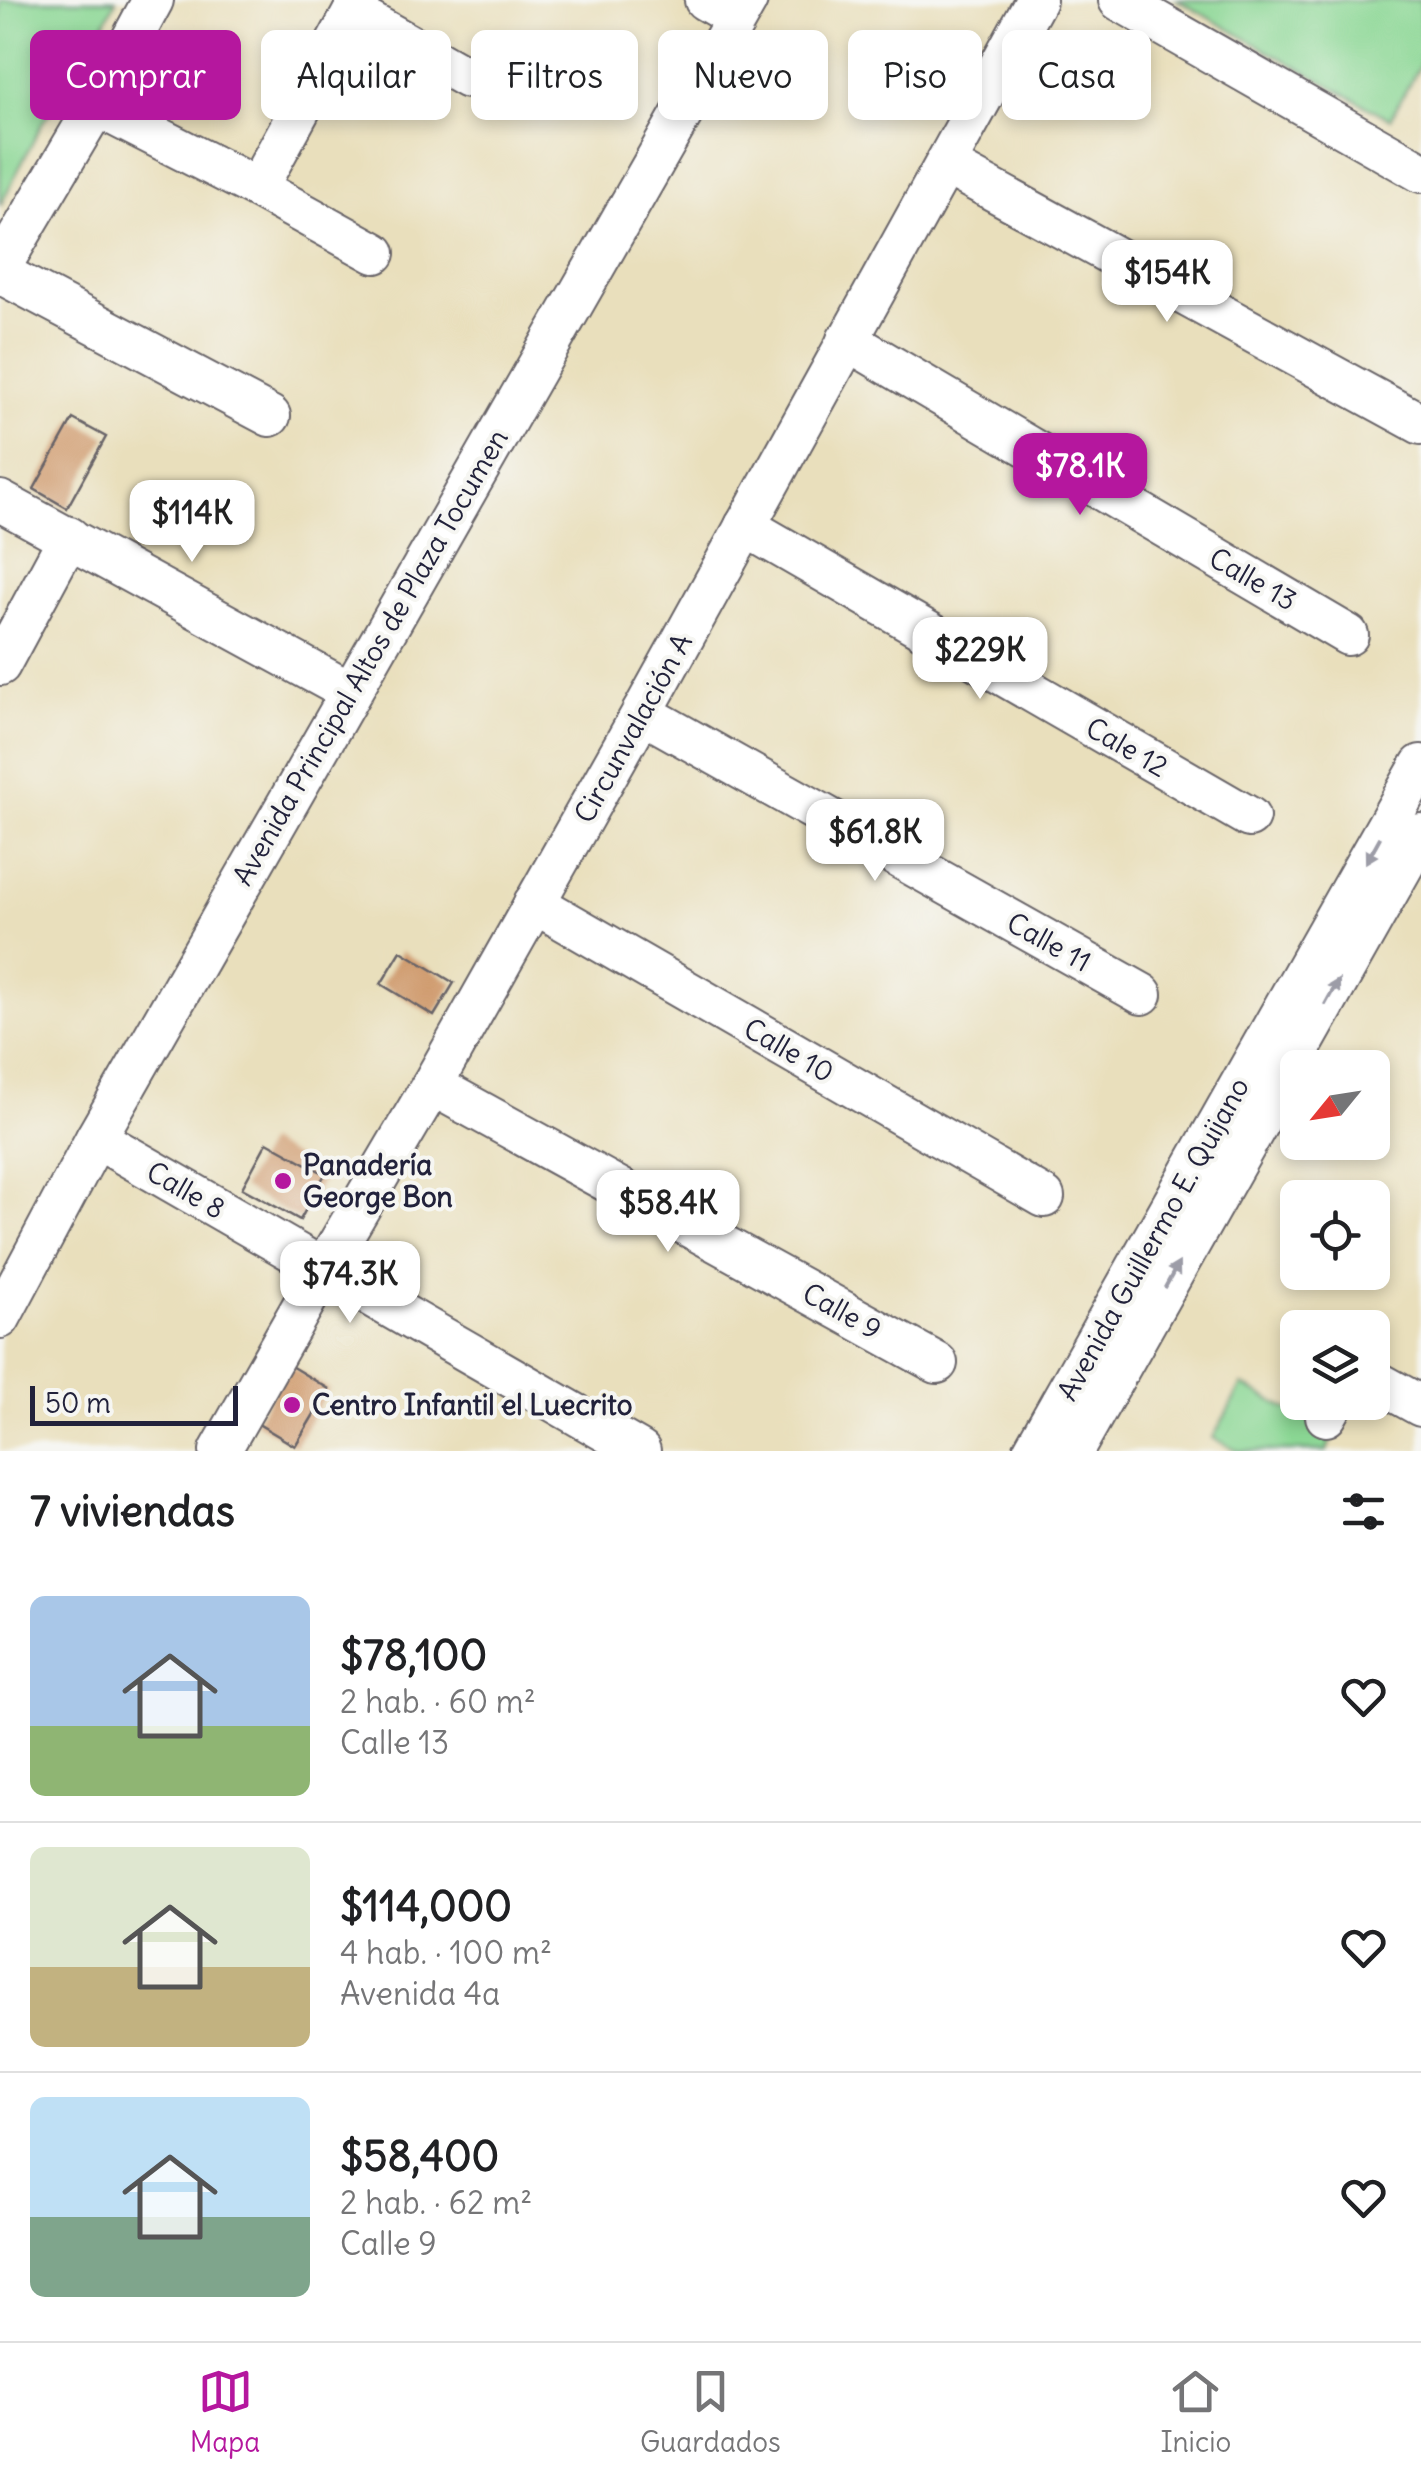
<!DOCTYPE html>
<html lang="es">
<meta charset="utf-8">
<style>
body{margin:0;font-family:Delius,sans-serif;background:#f2f2f2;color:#202124;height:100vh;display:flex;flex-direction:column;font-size:38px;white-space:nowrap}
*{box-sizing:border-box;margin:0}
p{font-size:32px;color:#757577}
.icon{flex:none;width:55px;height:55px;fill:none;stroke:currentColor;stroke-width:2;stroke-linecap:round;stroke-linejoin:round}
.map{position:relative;height:1451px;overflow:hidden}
.details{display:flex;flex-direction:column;background:#fff;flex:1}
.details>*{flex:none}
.hud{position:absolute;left:30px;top:30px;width:1362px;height:90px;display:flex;gap:20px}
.needle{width:65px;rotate:240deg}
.tools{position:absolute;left:1280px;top:1050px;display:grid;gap:20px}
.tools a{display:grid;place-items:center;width:110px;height:110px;border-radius:15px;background:#fff;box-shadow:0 5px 15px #0003;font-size:50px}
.scale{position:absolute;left:30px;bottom:25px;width:208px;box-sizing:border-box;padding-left:10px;border:5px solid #22223b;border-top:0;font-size:28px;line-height:35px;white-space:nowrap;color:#22223b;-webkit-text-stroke:8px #f6f6f2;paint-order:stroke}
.price{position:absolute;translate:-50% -85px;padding:0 22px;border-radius:20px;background:#fff;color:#222;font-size:32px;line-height:65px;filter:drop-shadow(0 2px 5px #0008)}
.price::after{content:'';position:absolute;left:50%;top:60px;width:30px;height:22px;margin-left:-15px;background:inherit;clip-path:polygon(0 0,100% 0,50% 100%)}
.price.selected{background:#b5179e;color:#fff}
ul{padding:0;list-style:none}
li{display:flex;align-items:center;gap:30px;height:250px;padding:0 30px}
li+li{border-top:2px solid #e0e0e0}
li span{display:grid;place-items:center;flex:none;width:280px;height:200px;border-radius:15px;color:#555}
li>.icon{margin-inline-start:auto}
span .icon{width:120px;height:120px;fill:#fffc;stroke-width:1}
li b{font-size:42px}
h2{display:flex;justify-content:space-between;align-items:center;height:120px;padding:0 30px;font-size:42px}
.chip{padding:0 35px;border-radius:15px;background:#fff;box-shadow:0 5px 15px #0003;font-size:35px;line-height:90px}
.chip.selected{background:#b5179e;color:#fff}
.dock{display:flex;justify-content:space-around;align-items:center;height:140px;border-top:2px solid #e0e0e0;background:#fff;font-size:28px;color:#757577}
.dock a{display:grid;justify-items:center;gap:5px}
.dock .selected{color:#b5179e}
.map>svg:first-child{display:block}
.green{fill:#8bd794;stroke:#567c68;stroke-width:2.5}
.building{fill:#d09c70}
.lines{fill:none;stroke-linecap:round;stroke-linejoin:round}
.minor-casing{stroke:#686468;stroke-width:44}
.minor{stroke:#fff;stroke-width:40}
.oneway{fill:#9c9ca7}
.poi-dot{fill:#b5179e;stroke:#f6f6f2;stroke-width:4}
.labels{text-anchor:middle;stroke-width:8;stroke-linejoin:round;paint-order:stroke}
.street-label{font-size:28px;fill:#22223b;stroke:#f6f6f2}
.poi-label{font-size:28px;font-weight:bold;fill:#22223b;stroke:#f6f6f2;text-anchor:start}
</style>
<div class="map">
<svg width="1421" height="1451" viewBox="0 0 1421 1451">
<rect width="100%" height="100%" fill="#f6f6f2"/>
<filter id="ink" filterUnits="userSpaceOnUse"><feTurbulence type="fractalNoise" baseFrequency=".01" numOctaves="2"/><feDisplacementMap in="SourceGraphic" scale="20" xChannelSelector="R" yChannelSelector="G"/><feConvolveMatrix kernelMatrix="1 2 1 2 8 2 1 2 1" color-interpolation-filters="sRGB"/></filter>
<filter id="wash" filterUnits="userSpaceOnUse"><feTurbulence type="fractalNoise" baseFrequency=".0048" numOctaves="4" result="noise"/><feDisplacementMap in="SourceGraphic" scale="40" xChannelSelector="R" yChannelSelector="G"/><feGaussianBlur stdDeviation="2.25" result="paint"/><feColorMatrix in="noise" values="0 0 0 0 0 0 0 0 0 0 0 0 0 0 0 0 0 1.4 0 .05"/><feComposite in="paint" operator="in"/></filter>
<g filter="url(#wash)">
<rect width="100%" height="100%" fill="#e9dfbc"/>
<!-- green -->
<g class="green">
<path d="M 0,0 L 116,0 L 75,82 L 44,120 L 0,206 Z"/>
<path d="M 1177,0 L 1421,0 L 1421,63 L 1390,119 Z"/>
<path d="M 1242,1385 L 1333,1433 L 1327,1451 L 1238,1451 L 1213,1438 Z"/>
</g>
<g id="blocks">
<!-- building -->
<g class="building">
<path d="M 73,419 L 106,437 L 67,508 L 34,489 Z"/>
<path d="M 401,951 L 454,983 L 434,1016 L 381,984 Z"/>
<path d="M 267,1142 L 325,1174 L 300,1220 L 242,1188 Z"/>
<path d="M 289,1365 L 329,1389 L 295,1446 L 255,1422 Z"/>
</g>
</g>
</g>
<g filter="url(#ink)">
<use href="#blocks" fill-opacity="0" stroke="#686468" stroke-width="2.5"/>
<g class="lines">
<!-- minor casing -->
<g class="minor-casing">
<g id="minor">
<path d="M 705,0 L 736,18"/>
<path d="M 1119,0 L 1421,172"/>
<path d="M 353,13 L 468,78"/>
<path d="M 96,106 L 257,188 L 375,253"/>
<path d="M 947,165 L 1421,424"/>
<path d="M 257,188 L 360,0"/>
<path d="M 0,268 L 96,106 L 153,0"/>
<path d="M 0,273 L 270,416"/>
<path d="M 847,340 L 1348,635"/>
<path d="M 0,501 L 350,692"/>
<path d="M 745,526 L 1249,817"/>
<path d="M 0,665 L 69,537"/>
<path d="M 642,713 L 1142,994"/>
<path d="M 534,903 L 1044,1197"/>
<path d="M 432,1085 L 937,1363"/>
<path d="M 96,1138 L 640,1451"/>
<path d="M 0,1318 L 96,1138 L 747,0"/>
<path d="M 1372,1379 L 1421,1406"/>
<path d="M 1326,1416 L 1334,1402"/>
<path d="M 220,1451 L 323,1270 L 432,1085 L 642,713 L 1036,0"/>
<path d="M 1033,1451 L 1421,765"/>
<path d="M 1073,1451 L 1421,834"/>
</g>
</g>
<!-- minor -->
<use href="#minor" class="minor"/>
</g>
<!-- one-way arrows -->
<defs><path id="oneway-solid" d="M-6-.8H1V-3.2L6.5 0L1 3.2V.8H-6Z" transform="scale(2.5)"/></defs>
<g class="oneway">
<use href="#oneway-solid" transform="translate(1373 850) rotate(119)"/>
<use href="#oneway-solid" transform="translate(1332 992) rotate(-61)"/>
<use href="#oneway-solid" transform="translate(1172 1275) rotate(-61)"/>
</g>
</g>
<!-- markers -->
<g class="poi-dot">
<circle cx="283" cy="1181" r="10"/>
<circle cx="292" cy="1405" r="10"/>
</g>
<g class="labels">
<!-- street labels -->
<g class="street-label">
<text transform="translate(1253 579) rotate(30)" y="10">Calle 13</text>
<text transform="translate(370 657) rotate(-60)" y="10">Avenida Principal Altos de Plaza Tocumen</text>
<text transform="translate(633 728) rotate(-61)" y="10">Circunvalación A</text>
<text transform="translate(1127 747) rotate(30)" y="10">Cale 12</text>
<text transform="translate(1049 942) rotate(29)" y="10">Calle 11</text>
<text transform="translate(789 1050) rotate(30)" y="10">Calle 10</text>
<text transform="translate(186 1190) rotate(30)" y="10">Calle 8</text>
<text transform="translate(1153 1239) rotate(-61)" y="10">Avenida Guillermo E. Quijano</text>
<text transform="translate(842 1311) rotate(29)" y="10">Calle 9</text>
</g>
<!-- poi labels -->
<g class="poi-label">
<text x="303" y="1175">Panadería<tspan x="303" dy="32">George Bon</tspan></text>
<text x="312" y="1415">Centro Infantil el Luecrito</text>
</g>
</g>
</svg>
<div class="tools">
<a><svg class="needle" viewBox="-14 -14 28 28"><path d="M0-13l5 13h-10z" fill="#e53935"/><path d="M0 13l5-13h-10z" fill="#757577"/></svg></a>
<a><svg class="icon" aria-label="locate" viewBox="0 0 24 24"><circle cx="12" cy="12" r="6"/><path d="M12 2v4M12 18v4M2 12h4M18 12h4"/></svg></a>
<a><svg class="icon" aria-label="layers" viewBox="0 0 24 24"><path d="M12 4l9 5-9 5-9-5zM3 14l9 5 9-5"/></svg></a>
</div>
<div class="scale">50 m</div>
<b class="price" style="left:1167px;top:325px">$154K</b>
<b class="price selected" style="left:1080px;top:518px">$78.1K</b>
<b class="price" style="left:192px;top:565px">$114K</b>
<b class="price" style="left:980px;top:702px">$229K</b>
<b class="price" style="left:875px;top:884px">$61.8K</b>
<b class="price" style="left:668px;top:1255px">$58.4K</b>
<b class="price" style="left:350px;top:1326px">$74.3K</b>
<div class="hud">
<a class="chip selected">Comprar</a>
<a class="chip">Alquilar</a>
<a class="chip">Filtros</a>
<a class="chip">Nuevo</a>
<a class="chip">Piso</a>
<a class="chip">Casa</a>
</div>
</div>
<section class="details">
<h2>7 viviendas<svg class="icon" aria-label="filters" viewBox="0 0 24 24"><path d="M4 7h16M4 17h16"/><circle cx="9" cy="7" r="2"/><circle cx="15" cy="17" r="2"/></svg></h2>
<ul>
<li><span style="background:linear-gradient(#a9c7e8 65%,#8fb573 0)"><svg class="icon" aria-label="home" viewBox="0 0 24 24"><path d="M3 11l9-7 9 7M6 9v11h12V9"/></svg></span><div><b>$78,100</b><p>2 hab. · 60 m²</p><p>Calle 13</p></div><svg class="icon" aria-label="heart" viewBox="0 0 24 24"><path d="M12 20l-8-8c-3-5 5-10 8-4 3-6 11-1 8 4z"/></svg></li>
<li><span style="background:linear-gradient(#dfe7d0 60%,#c2b280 0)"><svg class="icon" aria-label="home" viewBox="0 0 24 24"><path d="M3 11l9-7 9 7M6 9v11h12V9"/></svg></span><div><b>$114,000</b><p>4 hab. · 100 m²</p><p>Avenida 4a</p></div><svg class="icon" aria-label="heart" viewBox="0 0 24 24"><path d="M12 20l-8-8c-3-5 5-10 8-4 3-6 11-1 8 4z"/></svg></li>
<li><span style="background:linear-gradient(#bfe0f5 60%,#7fa58c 0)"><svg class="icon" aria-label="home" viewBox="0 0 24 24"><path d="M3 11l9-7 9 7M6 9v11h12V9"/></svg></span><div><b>$58,400</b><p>2 hab. · 62 m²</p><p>Calle 9</p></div><svg class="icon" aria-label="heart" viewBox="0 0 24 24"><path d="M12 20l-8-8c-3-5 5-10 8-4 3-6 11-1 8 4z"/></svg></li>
</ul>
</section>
<nav class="dock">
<a class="selected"><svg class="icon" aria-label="map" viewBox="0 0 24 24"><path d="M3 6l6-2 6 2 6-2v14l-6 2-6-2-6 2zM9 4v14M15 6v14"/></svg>Mapa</a>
<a><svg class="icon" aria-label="saved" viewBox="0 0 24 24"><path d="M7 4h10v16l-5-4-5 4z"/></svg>Guardados</a>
<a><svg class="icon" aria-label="home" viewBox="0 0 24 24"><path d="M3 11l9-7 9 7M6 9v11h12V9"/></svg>Inicio</a>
</nav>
